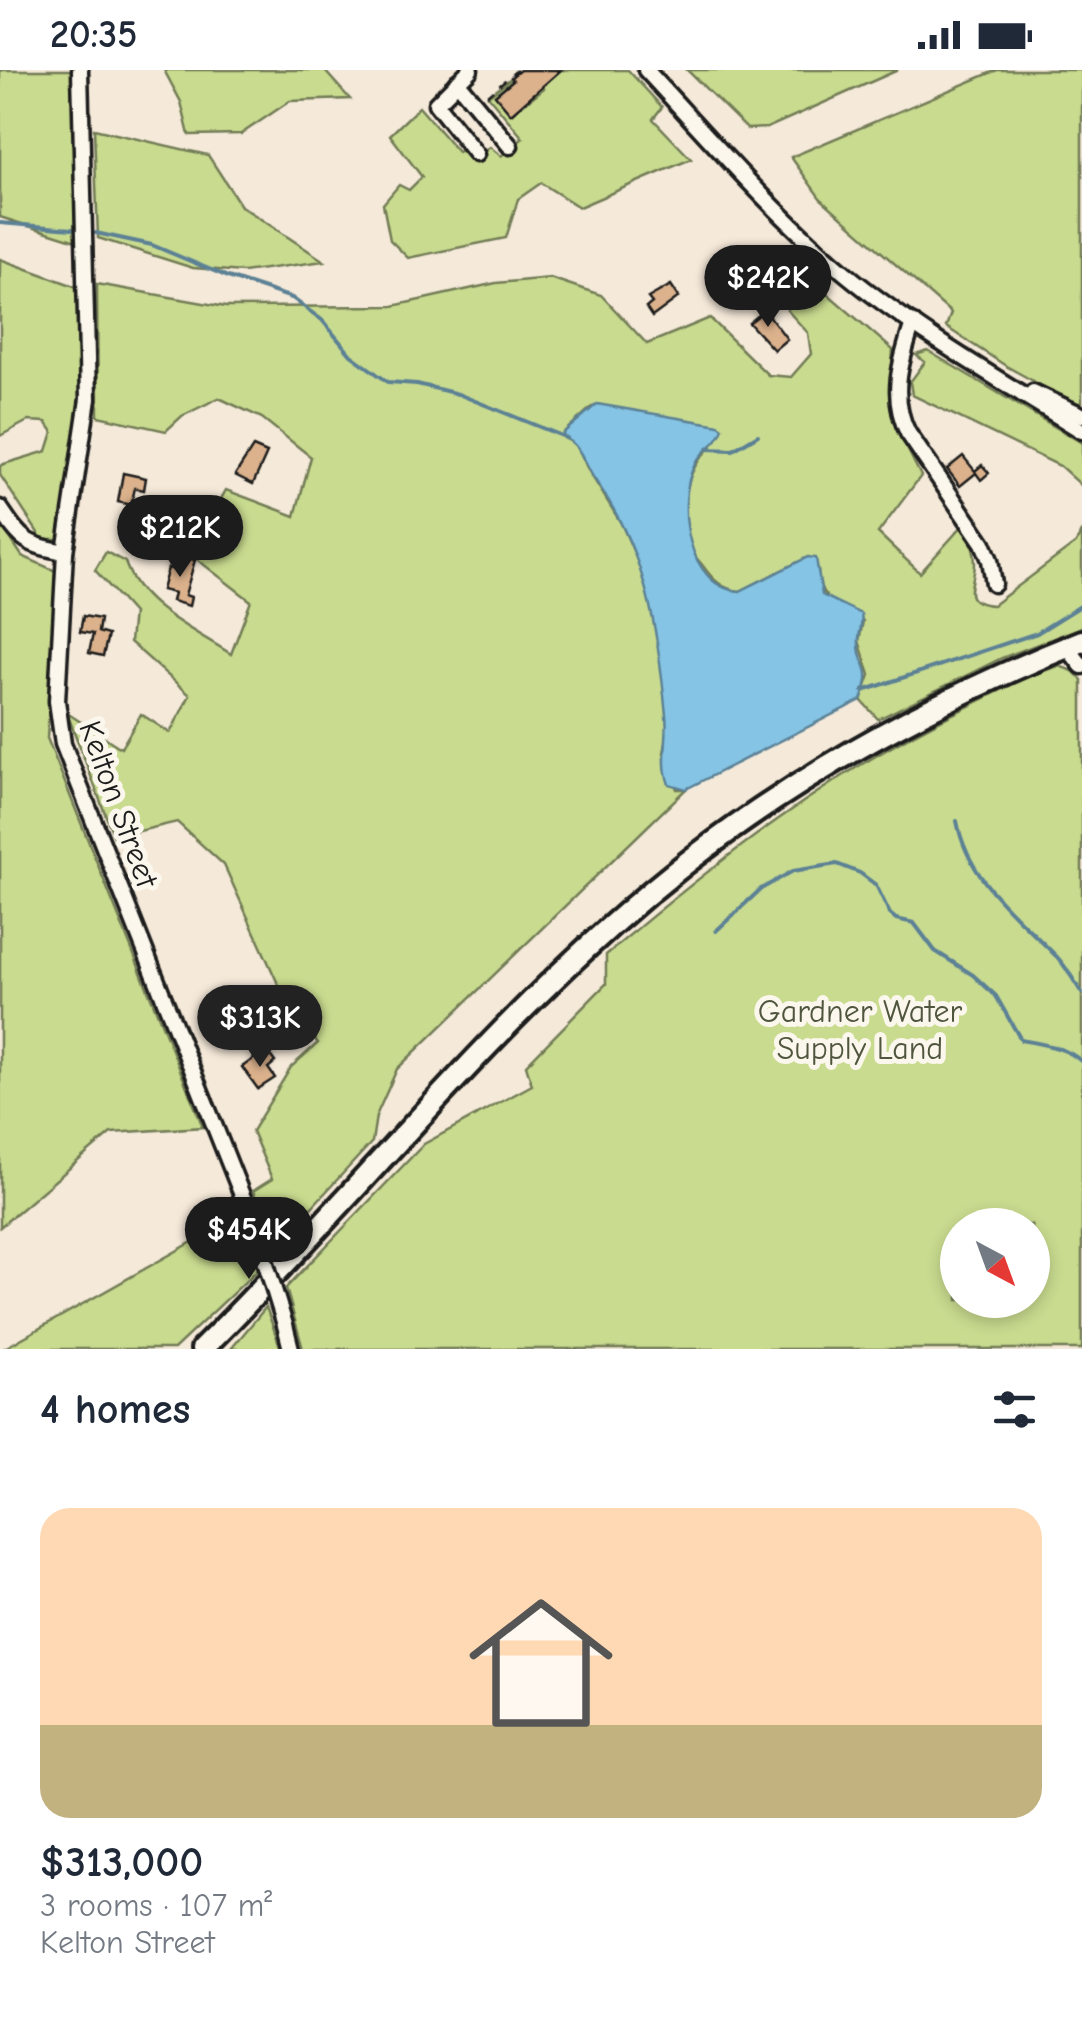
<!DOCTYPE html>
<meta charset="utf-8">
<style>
body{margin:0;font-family:"Comic Neue",sans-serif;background:#f2f2f3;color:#1f2937;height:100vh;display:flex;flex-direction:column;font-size:38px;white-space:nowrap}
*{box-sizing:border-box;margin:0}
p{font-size:32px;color:#747a83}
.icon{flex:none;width:55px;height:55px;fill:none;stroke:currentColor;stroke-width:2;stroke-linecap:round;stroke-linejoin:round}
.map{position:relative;height:1279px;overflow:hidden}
.side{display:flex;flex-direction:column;background:#fff;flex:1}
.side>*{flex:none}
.needle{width:65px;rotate:139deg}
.buttons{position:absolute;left:940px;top:1138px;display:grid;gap:20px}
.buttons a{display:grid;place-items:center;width:110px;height:110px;border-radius:50%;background:#fff;box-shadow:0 5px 15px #0003;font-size:50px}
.price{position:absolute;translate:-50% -85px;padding:0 22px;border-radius:35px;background:#1c1c1c;color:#fff;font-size:32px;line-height:65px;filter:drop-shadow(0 2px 5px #0008)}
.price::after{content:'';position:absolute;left:50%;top:60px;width:30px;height:22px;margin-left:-15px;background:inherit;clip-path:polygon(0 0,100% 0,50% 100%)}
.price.on{background:#222;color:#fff}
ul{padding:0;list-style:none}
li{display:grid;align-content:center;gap:20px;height:530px;padding:0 40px}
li+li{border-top:2px solid #e0e1e3}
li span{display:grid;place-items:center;height:310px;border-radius:30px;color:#555}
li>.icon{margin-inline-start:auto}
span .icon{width:180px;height:180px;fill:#fffc;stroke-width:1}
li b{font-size:42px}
h2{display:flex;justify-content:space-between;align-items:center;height:120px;padding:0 40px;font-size:42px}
.status{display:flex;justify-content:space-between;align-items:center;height:70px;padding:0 50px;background:#fff;direction:ltr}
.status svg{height:28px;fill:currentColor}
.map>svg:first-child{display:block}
.green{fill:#c9db8f;stroke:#727c56;stroke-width:2.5;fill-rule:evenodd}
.water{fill:#85c4e5;stroke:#5b8195;stroke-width:2.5}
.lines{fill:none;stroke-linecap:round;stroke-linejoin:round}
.stream{stroke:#5b8195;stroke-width:4}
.building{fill:#dcb28d;stroke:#1c1c1c;stroke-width:2.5}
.minor-casing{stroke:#1c1c1c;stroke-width:21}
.highway-casing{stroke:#1c1c1c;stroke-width:28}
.path{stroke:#1c1c1c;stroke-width:2.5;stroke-dasharray:8 8;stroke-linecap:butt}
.minor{stroke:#fbf7ec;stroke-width:14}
.highway{stroke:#fbf7ec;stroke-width:20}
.minor-bridge-casing{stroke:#1c1c1c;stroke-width:21;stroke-linecap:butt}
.minor-bridge{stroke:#fbf7ec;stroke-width:14}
.labels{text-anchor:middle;stroke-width:10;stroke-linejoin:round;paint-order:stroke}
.street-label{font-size:32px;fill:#1c1c1c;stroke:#fbf7ec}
.park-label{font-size:32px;fill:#50553e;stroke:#fbf7ec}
</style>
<div class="status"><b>20:35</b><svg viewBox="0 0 49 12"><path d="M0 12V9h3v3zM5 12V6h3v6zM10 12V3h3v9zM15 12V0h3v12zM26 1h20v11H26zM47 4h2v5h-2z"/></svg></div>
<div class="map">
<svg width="1082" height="1279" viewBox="0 0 1082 1279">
<rect width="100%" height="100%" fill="#f5e9d9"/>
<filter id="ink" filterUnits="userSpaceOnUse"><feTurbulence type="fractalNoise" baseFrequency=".01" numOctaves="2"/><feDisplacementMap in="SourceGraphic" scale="20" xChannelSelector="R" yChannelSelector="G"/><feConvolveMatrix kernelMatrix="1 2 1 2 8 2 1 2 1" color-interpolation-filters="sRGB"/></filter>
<g filter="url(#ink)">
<!-- green -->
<g class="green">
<path d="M 0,0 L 73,0 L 76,171 L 0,147 Z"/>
<path d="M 164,0 L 324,0 L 350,29 L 290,31 L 241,64 L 189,65 L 181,32 Z"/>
<path d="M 557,0 L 628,0 L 662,37 L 653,49 L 691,89 L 579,137 L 541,113 L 518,129 L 506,168 L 408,188 L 390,170 L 383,134 L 399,115 L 409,120 L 422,107 L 390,65 L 419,37 L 458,82 L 464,78 L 475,89 L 490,77 L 501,86 L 523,68 L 488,26 L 511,8 L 513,10 L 495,25 L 511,44 L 544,18 L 542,15 Z"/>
<path d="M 687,0 L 898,0 L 767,58 L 747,59 Z"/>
<path d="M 997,0 L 1082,0 L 1082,338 L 1006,296 L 946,257 L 951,243 L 820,128 L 791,87 Z"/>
<path d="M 94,59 L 208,85 L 241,136 L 324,191 L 243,202 L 193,198 L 98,168 Z"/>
<path d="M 0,189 L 77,217 L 80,328 L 62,469 L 42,469 L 0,405 L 0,396 L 4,394 L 47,381 L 53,362 L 46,352 L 28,351 L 0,366 Z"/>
<path d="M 550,208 L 601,225 L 647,274 L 710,248 L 768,305 L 791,307 L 811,284 L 808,263 L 787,240 L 814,212 L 893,280 C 888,338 894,354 921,406 L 878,463 L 920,503 L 964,454 C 970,466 975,480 975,494 C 974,516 959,533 993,535 L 1076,473 L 1082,460 L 1082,557 L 1002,588 L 878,649 L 861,630 L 870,605 L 859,571 L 863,551 C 839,535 817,531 818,499 L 808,487 L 740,521 C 723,520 713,510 703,496 C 699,491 692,484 690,477 C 677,446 685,398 711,377 L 592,337 L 563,363 L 564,368 L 577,375 L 588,400 L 621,453 L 646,510 L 661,587 L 668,662 L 664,683 L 677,719 L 686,719 L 397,999 L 376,1046 L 372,1072 L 275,1177 L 253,1121 L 272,1109 L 252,1061 L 291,997 L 318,973 L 289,938 L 224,795 L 177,752 L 114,767 L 67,643 L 121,678 L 141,644 L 170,663 L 190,625 L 130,572 L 133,543 L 95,500 L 106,482 L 125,492 C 139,536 194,560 231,584 L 251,531 L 190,484 L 226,420 L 295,446 L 311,387 L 262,348 L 219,328 L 182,346 L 166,361 L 98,346 L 97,214 L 226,237 L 393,236 L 496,213 Z"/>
<path d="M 928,281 L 1082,373 L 1082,416 L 1060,396 L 912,325 L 910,312 L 925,292 L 916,285 Z"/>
<path d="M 0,453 L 22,486 L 58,502 L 47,668 L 203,1057 L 111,1063 L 0,1157 Z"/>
<path d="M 1059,596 L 1073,601 L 1082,610 L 1082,1279 L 303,1279 L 286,1218 L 424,1074 L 532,1015 L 526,995 L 606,914 L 606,885 C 719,789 834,700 969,636 C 998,622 1028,605 1059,596 ZM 1032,1155 L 1032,1230 L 958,1230 L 958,1155 Z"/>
<path d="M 249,1140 L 266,1192 L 174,1279 L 3,1279 Z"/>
<path d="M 266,1237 L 281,1279 L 231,1279 Z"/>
</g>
<!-- water -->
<path class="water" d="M 597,334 L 719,355 L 723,358 C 718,375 702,379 695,394 C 675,432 687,519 740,521 L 808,487 L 816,488 L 822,525 L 861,544 C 863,554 860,558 859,568 C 857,598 877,593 861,630 L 686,719 L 669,714 C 660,691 669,669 666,645 C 658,560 646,481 595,410 C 585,396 581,374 564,368 L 563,363 Z"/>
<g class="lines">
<!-- stream -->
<g class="stream">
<path d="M 0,153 L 72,159"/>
<path d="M 96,163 L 152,175 L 228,207 L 292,228 L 322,250 L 351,285 L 388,312 L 417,314 L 458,324 L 567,368"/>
<path d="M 707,379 L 733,380 L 758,365"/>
<path d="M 863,621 L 1037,563 L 1082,535"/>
<path d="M 957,751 C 968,810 1015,844 1054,884 C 1066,895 1073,910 1082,923"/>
<path d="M 716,861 L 761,819 L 793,801 L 837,794 L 860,803 L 876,815 L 890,844 L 896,849 L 914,853 L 935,881 L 973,905 L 996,926 L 1021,970 C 1041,974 1067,977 1082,992"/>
</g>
</g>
<!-- building -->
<g class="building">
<path d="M 520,0 L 561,0 L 511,44 L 495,25 L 513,10 L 511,7 Z"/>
<path d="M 671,215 L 679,227 L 652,247 L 646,238 L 652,233 L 648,228 Z"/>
<path d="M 765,240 L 787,269 L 774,280 L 749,253 Z"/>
<path d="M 253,377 L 267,383 L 253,414 L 235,405 Z"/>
<path d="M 963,386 L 975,401 L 982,395 L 989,403 L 981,410 L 976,403 L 960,416 L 947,399 Z"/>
<path d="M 123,403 L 146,408 L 144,420 L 135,418 L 131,435 L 118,432 Z"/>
<path d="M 179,486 L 195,490 L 185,525 L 191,527 L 189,536 L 172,531 L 174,523 L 162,520 L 168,498 L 175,500 Z"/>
<path d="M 83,546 L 100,549 L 98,562 L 108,565 L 103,586 L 89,583 L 93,564 L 80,562 Z"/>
<path d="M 266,980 L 275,992 L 268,998 L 275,1008 L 258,1019 L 242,997 Z"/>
</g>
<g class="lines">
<!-- minor casing -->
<g class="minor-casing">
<g id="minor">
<path d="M 80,0 L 88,329 L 65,482 L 57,631 L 63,674 L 255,1158"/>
<path d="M 470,0 L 436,34 L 476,84"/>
<path d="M 646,0 C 710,69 773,143 845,203 C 918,263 1002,311 1082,361"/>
<path d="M 457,12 L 510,76"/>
<path d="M 913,253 C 901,290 889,326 908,363 L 983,473 L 990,490 L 994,514"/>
<path d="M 1033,322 L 1082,345"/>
<path d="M 0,438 C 22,471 26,475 65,482"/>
<path d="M 1067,577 L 1082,596"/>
<path d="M 285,1255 L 291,1279"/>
</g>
</g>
<!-- highway casing -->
<g class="highway-casing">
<path id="highway" d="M 202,1279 C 342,1141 465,986 612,855 C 749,732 911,639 1082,571"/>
</g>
<!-- path -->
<path class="path" d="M 487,25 L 517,0"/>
<!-- minor -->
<use href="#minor" class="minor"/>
<!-- highway -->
<use href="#highway" class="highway"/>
<!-- minor-bridge casing -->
<g class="minor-bridge-casing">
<path id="minor-bridge" d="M 255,1158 L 285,1255"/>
</g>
<!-- minor-bridge -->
<use href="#minor-bridge" class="minor-bridge"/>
</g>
</g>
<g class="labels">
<!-- street labels -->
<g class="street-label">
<text transform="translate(119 734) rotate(70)" y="11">Kelton Street</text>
</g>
<!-- park labels -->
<g class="park-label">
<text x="860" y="952">Gardner Water<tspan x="860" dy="37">Supply Land</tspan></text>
</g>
</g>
</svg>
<div class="buttons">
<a><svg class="needle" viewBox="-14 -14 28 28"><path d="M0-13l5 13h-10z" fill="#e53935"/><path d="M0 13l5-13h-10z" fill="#747a83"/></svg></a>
</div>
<b class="price" style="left:768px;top:260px">$242K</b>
<b class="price" style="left:180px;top:510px">$212K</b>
<b class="price on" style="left:260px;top:1000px">$313K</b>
<b class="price" style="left:249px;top:1212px">$454K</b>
</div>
<section class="side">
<h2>4 homes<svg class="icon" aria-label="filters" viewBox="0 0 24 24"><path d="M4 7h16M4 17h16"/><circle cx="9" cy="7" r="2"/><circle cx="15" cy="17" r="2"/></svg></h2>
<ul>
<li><span style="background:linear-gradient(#ffd9b3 70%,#c2b280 0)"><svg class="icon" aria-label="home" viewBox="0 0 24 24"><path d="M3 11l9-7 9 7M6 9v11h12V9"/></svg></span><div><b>$313,000</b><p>3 rooms · 107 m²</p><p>Kelton Street</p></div></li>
</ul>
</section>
